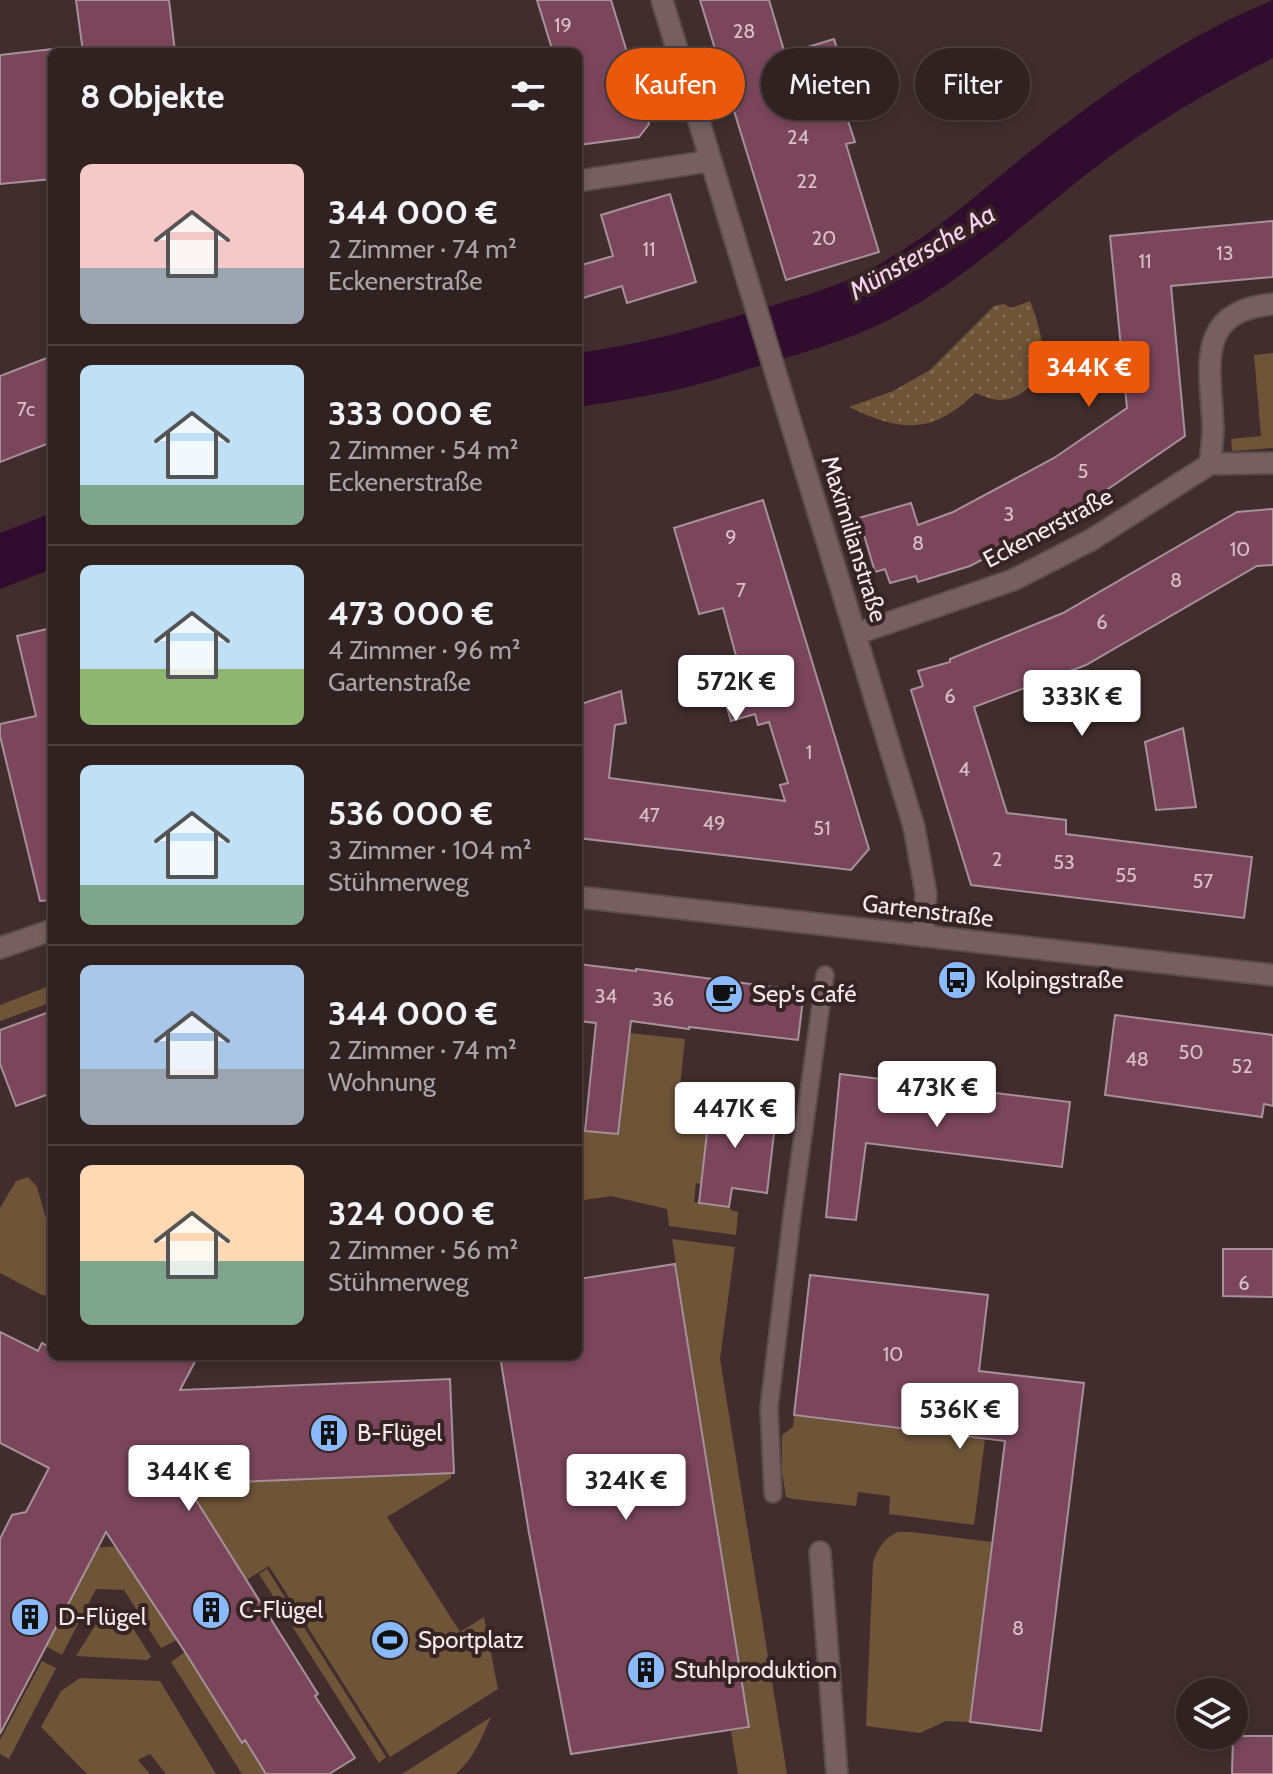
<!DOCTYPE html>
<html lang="de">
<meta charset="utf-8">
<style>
body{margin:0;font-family:Cabin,sans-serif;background:#392a2a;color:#f1f3f6;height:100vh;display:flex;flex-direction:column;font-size:30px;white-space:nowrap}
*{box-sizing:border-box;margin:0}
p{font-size:26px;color:#a8a4a5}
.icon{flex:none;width:44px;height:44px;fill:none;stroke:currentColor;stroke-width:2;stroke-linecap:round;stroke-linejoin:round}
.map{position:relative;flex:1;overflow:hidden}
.panel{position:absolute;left:48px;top:48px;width:534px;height:1312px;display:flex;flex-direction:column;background:#312222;border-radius:12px;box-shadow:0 4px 12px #0003,0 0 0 2px #4c3f40}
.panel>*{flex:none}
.top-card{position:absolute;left:606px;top:48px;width:546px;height:72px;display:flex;gap:16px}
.fabs{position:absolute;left:1176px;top:1678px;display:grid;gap:16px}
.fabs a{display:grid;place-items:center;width:72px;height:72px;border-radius:50%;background:#312222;box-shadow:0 4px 12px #0003,0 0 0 2px #4c3f40;font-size:40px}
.price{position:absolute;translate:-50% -68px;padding:0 18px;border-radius:8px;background:#fff;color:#222;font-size:26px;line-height:52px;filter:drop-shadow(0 2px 4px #0008)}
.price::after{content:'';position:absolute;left:50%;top:48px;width:24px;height:18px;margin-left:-12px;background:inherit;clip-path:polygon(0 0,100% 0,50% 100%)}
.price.active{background:#ea580c;color:#fff}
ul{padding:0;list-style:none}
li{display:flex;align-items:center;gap:24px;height:200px;padding:0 32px}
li+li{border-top:2px solid #4c3f40}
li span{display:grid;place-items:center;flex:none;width:224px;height:160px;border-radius:12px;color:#555}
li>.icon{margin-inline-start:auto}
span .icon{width:96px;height:96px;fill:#fffc;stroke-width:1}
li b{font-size:34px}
h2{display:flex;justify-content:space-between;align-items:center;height:96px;padding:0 32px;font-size:34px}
.chip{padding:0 28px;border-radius:36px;background:#312222;box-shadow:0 4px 12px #0003,0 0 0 2px #4c3f40;font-size:28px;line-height:72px}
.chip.active{background:#ea580c;color:#fff}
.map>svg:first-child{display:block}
.grass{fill:#6f5538}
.park{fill:url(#park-dots)}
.water{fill:#300c2e}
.building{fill:#7b465c;stroke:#a79199;stroke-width:2}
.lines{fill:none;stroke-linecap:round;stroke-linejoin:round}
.lane-casing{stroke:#5d4c4c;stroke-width:20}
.street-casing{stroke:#5d4c4c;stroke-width:24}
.secondary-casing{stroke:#5d4c4c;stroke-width:24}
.lane{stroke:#755f5f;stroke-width:16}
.street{stroke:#755f5f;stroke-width:20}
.secondary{stroke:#755f5f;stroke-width:20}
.labels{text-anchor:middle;stroke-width:8;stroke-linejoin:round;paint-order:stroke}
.number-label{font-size:20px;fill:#d8c0c6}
.street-label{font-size:24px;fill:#f7e9e9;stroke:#362323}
.poi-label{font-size:24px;fill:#f7e9e9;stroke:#362323;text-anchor:start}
.water-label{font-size:26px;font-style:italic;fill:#f8d0f3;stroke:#362323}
</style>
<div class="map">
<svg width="1273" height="1774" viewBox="0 0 1273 1774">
<defs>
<pattern id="park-dots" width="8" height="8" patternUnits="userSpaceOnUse" patternTransform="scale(2)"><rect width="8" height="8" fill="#6f5538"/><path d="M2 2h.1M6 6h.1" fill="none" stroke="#846d55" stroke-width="1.8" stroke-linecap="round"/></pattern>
</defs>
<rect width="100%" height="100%" fill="#412d2d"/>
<!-- grass -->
<g class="grass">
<path d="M 1273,353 L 1273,448 L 1232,451 L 1231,439 L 1261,436 L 1254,355 Z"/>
<path d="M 52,985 L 52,1002 L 0,1021 L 0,1005 Z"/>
<path d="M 629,1033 L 685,1039 L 680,1086 L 708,1089 L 705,1108 L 710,1108 L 701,1184 L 696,1183 L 694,1202 L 729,1207 L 731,1210 L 738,1212 L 736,1235 L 669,1226 L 667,1209 L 611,1196 L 578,1201 L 578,1131 L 585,1131 Z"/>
<path d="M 28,1177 L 37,1187 L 52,1239 L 52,1296 L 42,1295 L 0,1273 L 0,1208 L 16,1181 Z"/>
<path d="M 672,1239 L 735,1247 L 720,1359 L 787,1774 L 738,1774 L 731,1731 L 749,1728 Z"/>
<path d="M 794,1415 L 985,1439 L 974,1525 L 889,1514 L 890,1496 L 858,1492 L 856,1506 L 793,1499 L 786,1497 L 782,1472 L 782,1435 L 793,1427 Z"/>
<path d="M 451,1473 L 451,1478 L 387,1517 L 460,1632 L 484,1617 L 498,1689 L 390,1757 L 269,1566 L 246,1580 L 187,1507 L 206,1481 Z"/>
<path d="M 898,1532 L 911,1532 L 992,1542 L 969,1722 L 946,1721 L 920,1733 L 866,1726 L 873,1562 C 878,1548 884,1538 898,1532 Z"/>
<path d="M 126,1546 L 122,1556 L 177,1640 L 161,1648 L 124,1590 L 96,1589 L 62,1655 L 45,1646 L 85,1548 Z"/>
<path d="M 267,1569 L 386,1757 L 379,1763 L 259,1574 Z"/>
<path d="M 111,1611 L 123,1612 L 151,1657 L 147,1660 L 76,1656 L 101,1616 Z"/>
<path d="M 185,1652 L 241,1742 L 245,1740 L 266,1774 L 242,1774 L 171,1662 Z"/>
<path d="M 42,1661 L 56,1668 L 9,1759 L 0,1754 L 0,1740 Z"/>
<path d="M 80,1678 L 160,1681 L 216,1774 L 166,1774 L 150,1754 L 138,1760 L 150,1774 L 87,1774 L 41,1727 L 61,1691 Z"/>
<path d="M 491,1717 C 481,1739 474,1758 456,1774 L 402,1774 Z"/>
</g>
<!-- park -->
<path class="park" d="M 1030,301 C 1036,317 1042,335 1043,352 C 1043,375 1025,400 1000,400 C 992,400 983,396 975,393 C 932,435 901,432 849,407 L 893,391 L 930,370 L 994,306 L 1004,304 L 1011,308 Z"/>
<!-- water -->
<g class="water">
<path d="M 1273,0 L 1273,58 C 1208,91 1146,128 1088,173 C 1020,226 955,289 876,326 C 846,340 811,350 779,360 C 738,372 698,386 656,394 C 630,399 604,403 578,407 L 578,353 C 635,345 689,331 744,314 C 780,303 818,293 853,278 C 870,271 886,260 901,251 C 943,225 979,193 1017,162 C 1095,99 1179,38 1273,0 Z"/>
<path d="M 52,513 L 52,569 L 0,589 L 0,533 Z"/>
</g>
<!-- building -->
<g class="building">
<path d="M 76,0 L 169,0 L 175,52 L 83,52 Z"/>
<path d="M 537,0 L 611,0 L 649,124 L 639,137 L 578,145 L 578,52 L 553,52 Z"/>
<path d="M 700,0 L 769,0 L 785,54 L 834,39 L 844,71 L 833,75 L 855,142 L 846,144 L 879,252 L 786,280 Z"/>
<path d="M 52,49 L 52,179 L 0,184 L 0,55 Z"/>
<path d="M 670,194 L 696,282 L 627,303 L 622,286 L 580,299 L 578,266 L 613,256 L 601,215 Z"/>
<path d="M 1273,221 L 1273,277 L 1171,286 L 1185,436 L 1079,509 L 970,566 L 918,582 L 916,576 L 890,583 L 885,569 L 875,572 L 859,518 L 911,503 L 918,525 L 953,512 L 1054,458 L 1127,408 L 1110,236 Z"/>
<path d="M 52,356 L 52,442 L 0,462 L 0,376 Z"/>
<path d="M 763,500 L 869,849 L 851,870 L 578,838 L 578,705 L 621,691 L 626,723 L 615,725 L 609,778 L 785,801 L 780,785 L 788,783 L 769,722 L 758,725 L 755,714 L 731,721 L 719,681 L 741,674 L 723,608 L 699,614 L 674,528 Z"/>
<path d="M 1273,509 L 1273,565 L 1257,566 L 1086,665 L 974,707 L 1007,813 L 1066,820 L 1066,834 L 1252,857 L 1244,918 L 971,885 L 911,690 L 923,686 L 918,671 L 950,662 L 950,659 L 1063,613 L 1237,512 Z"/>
<path d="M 47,629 L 52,647 L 52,900 L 40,901 L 0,736 L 0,724 L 36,716 L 17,636 Z"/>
<path d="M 1183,728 L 1196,807 L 1156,810 L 1145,742 Z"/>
<path d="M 578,964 L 636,971 L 636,969 L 804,991 L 798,1040 L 689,1027 L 689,1029 L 631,1021 L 618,1134 L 585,1131 L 596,1023 L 578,1021 Z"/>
<path d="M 52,1011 L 52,1093 L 16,1106 L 0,1064 L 0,1030 Z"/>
<path d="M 1115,1015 L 1273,1035 L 1273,1106 L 1264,1104 L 1262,1117 L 1105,1095 Z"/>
<path d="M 840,1074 L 1070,1102 L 1062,1167 L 866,1143 L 856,1220 L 826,1217 Z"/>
<path d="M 712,1089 L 743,1093 L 740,1112 L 776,1116 L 767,1193 L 732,1188 L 729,1207 L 699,1203 Z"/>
<path d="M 1223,1249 L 1273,1249 L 1273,1297 L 1223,1296 Z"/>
<path d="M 675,1264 L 749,1727 L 571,1754 L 529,1533 L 500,1356 L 578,1356 L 578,1279 Z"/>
<path d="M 810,1275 L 988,1295 L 979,1371 L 1084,1383 L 1041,1731 L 970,1722 L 1005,1441 L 794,1415 Z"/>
<path d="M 0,1332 L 38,1351 L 42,1343 L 52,1349 L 52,1356 L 198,1356 L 180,1390 L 450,1379 L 454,1473 L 186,1484 L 318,1694 L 315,1696 L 355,1758 L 329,1774 L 266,1774 L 245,1740 L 242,1743 L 185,1652 L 106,1532 L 0,1734 L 0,1539 L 12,1515 L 26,1512 L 49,1468 L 0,1443 Z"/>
<path d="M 1233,1736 L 1273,1736 L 1273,1774 L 1232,1774 Z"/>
</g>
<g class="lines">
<!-- lane casing -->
<g class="lane-casing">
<path id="lane" d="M 773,1494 L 769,1408 L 792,1216 L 825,975"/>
</g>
<!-- street casing -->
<g class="street-casing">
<g id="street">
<path d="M 662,0 L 914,827 L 926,894 L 923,936"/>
<path d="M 578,181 L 710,161"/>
<path d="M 1210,464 L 1273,463"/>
<path d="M 856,634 L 1013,580 L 1091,540 L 1210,464 C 1211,452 1213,439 1213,427 C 1211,369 1193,311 1273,304"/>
<path d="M 820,1552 L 837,1774"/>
</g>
</g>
<!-- secondary casing -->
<g class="secondary-casing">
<g id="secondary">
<path d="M 578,897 L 1273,975"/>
<path d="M 0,948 L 52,930"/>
</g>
</g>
<!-- lane -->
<use href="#lane" class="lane"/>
<!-- street -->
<use href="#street" class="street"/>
<!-- secondary -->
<use href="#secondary" class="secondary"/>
</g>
<!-- icons -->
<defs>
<g id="bus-disc" transform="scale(2)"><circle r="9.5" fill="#8abafc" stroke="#362323"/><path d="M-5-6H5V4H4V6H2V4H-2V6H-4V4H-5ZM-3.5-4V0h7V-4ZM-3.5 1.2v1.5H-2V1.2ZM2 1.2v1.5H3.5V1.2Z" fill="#111"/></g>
<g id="cafe-disc" transform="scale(2)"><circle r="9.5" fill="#8abafc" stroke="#362323"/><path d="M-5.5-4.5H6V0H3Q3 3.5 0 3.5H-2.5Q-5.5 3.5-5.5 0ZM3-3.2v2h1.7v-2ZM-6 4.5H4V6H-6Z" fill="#111"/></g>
<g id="building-disc" transform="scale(2)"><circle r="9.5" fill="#8abafc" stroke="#362323"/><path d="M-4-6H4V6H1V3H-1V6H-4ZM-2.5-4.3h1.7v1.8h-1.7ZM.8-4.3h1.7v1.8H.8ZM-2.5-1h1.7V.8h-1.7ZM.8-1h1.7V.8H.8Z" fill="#111"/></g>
<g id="stadium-disc" transform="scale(2)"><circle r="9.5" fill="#8abafc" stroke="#362323"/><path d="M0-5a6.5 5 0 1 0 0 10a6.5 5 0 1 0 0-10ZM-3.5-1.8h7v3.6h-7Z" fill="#111"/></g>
</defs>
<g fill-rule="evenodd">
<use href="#bus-disc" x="957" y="980"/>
<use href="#cafe-disc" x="724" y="994"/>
<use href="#building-disc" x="329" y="1433"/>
<use href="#building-disc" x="211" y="1610"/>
<use href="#building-disc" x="30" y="1617"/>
<use href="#stadium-disc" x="390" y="1640"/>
<use href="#building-disc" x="646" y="1670"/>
</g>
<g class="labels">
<!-- number labels -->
<g class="number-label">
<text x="563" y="32">19</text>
<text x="744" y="38">28</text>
<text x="798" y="144">24</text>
<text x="807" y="188">22</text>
<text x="824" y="245">20</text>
<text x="649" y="256">11</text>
<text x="1225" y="260">13</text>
<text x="1145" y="268">11</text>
<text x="26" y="416">7c</text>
<text x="1083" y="478">5</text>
<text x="1009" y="521">3</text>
<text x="731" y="544">9</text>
<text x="918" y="550">8</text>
<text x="1240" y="556">10</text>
<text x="1176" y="587">8</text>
<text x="741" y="597">7</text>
<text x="1102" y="629">6</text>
<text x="950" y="703">6</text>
<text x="809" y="759">1</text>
<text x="964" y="776">4</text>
<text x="649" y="822">47</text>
<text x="714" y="830">49</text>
<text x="822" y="835">51</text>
<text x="997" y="866">2</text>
<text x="1064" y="869">53</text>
<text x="1126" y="882">55</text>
<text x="1203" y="888">57</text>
<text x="606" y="1003">34</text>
<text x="663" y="1006">36</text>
<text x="1191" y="1059">50</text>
<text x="1137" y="1066">48</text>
<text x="1242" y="1073">52</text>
<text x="1244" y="1290">6</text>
<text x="893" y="1361">10</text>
<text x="1018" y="1635">8</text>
</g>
<!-- street labels -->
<g class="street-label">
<text transform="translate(1048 528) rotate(-28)" y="8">Eckenerstraße</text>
<text transform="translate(854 539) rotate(73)" y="8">Maximilianstraße</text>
<text transform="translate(928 911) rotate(7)" y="8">Gartenstraße</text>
</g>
<!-- poi labels -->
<g class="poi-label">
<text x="985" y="988">Kolpingstraße</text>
<text x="752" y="1002">Sep's Café</text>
<text x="357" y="1441">B-Flügel</text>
<text x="239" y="1618">C-Flügel</text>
<text x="58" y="1625">D-Flügel</text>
<text x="418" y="1648">Sportplatz</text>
<text x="674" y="1678">Stuhlproduktion</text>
</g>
<!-- water labels -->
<g class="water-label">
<text transform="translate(922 252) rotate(-30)" y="9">Münstersche Aa</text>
</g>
</g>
</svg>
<div class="fabs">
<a><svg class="icon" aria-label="layers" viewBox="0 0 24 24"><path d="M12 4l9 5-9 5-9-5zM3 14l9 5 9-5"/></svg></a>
</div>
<b class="price active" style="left:1089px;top:409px">344K €</b>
<b class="price" style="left:736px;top:723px">572K €</b>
<b class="price" style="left:1082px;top:738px">333K €</b>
<b class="price" style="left:937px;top:1129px">473K €</b>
<b class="price" style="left:735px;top:1150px">447K €</b>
<b class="price" style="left:960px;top:1451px">536K €</b>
<b class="price" style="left:189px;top:1513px">344K €</b>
<b class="price" style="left:626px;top:1522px">324K €</b>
<div class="top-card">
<a class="chip active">Kaufen</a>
<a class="chip">Mieten</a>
<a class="chip">Filter</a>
</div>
<section class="panel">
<h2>8 Objekte<svg class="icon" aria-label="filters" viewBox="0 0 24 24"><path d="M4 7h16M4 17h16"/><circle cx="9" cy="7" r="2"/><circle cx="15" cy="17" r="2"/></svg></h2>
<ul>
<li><span style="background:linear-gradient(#f6c9c9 65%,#9aa5b1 0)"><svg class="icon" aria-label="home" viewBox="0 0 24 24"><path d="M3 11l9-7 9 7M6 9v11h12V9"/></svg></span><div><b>344 000 €</b><p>2 Zimmer · 74 m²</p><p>Eckenerstraße</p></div></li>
<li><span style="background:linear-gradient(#bfe0f5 75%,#7fa58c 0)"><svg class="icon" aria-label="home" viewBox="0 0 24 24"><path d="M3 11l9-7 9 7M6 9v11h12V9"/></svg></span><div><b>333 000 €</b><p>2 Zimmer · 54 m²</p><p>Eckenerstraße</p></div></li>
<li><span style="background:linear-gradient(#bfe0f5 65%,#8fb573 0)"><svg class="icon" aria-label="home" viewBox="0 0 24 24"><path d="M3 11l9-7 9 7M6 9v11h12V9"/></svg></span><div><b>473 000 €</b><p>4 Zimmer · 96 m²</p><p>Gartenstraße</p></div></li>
<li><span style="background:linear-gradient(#bfe0f5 75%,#7fa58c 0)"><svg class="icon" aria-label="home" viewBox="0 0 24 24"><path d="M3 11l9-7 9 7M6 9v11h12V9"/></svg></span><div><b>536 000 €</b><p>3 Zimmer · 104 m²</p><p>Stühmerweg</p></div></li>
<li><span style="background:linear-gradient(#a9c7e8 65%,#9aa5b1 0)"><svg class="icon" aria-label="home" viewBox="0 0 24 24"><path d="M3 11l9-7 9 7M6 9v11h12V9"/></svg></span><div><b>344 000 €</b><p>2 Zimmer · 74 m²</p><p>Wohnung</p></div></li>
<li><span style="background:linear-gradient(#ffd9b3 60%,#7fa58c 0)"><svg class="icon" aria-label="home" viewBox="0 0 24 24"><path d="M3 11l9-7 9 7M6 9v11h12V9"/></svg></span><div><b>324 000 €</b><p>2 Zimmer · 56 m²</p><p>Stühmerweg</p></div></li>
</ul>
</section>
</div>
